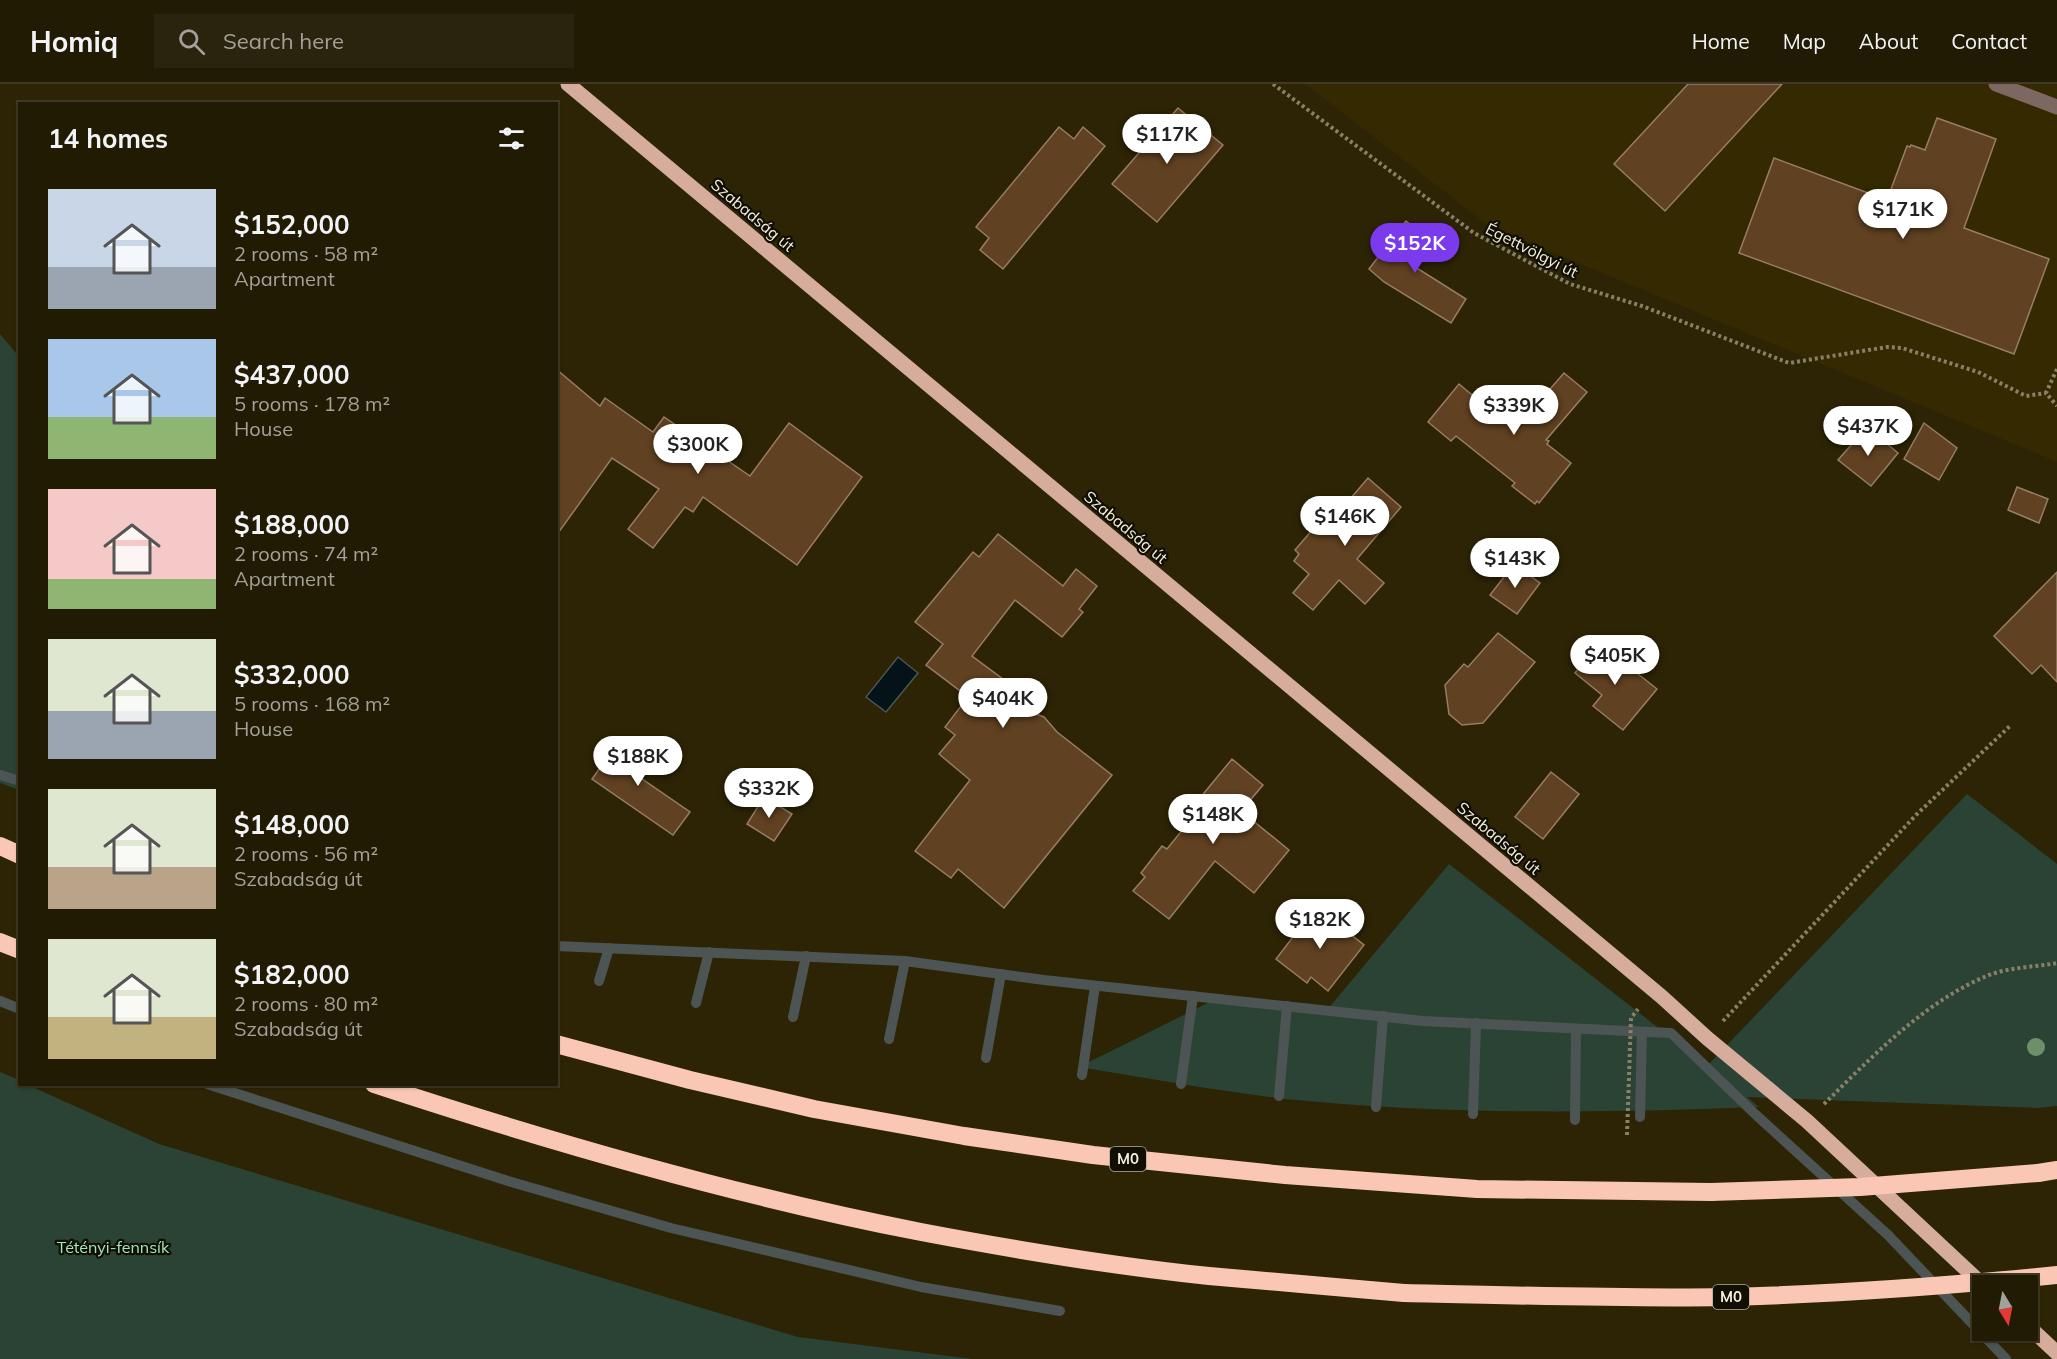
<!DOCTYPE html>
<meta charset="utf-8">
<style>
body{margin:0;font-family:Mulish,sans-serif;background:#2a240e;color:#f1f3f6;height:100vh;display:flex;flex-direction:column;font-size:22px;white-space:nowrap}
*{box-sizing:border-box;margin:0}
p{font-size:20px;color:#a2a19a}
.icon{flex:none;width:33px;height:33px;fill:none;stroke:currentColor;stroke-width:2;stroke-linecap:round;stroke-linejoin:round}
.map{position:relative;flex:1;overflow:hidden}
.sheet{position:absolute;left:18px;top:18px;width:540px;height:984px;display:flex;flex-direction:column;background:#221b04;border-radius:0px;box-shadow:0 2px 4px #0004,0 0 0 2px #3f3926}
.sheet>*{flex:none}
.needle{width:39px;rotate:170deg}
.controls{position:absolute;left:1972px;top:1191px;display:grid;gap:12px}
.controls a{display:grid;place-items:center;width:66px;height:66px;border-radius:0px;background:#221b04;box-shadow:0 2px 4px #0004,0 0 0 2px #3f3926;font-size:30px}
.price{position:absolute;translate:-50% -51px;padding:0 14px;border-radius:21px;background:#fff;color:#222;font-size:20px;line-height:39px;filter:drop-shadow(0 2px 3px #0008)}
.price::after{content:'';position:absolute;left:50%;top:36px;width:18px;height:14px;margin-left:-9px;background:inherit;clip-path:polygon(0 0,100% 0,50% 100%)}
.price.on{background:#7c3aed;color:#fff}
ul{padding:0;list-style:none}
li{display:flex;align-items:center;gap:18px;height:150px;padding:0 30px}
li span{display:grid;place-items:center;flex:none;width:168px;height:120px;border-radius:0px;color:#555}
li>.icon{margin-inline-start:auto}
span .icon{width:72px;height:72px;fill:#fffc;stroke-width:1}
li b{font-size:26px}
h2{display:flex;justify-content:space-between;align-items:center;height:72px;padding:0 30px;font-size:26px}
header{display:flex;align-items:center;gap:36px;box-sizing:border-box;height:84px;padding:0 30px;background:#221b04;border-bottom:2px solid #3f3926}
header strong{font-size:28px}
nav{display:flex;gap:33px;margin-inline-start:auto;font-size:21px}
.search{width:420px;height:54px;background:#2a240e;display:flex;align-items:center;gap:15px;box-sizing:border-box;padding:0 21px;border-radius:0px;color:#a2a19a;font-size:22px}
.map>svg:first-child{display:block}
.built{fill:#342901}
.green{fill:#2b4335}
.water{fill:#031317;stroke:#4c5553;stroke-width:1.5}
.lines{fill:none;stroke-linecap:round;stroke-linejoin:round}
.stream{stroke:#4c5553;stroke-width:10}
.building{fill:#604121;stroke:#977d64;stroke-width:1.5}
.path{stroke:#888168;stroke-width:4;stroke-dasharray:3 3;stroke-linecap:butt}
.minor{stroke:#7d6861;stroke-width:15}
.major{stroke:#d6ac9d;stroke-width:15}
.highway{stroke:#fac7b5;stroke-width:18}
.highway-bridge{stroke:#fac7b5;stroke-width:18}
.tree{fill:#6d906b}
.labels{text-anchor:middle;stroke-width:4.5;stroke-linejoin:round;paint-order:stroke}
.shield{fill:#110e03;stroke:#b1ac9c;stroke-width:1.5}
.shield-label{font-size:15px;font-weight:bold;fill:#f5f0de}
.street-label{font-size:16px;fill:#f5f0de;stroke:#110e03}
.park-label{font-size:16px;fill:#a1e9be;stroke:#110e03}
</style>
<header>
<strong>Homiq</strong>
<div class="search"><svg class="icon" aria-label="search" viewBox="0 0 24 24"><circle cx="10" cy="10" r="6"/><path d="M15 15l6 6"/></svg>Search here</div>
<nav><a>Home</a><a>Map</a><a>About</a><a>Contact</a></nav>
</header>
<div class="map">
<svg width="2057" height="1275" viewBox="0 0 2057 1275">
<rect width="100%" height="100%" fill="#2d2405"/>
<!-- built -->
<path class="built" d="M 1305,0 L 2057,0 L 2057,378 L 1489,142 Z"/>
<!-- green -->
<g class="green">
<path d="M 0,250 L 20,274 L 19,706 L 0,699 Z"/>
<path d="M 1967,710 L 2057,780 L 2057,1022 L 2038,1024 L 1747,1013 L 1759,1023 C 1601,1029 1443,1031 1286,1015 C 1217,1007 1148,994 1079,983 L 1224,911 L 1327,926 L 1449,780 L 1707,982 Z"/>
<path d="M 0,988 L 19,996 L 20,1000 L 28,1001 L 159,1060 L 798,1253 L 973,1275 L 0,1275 Z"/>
</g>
<!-- water -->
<path class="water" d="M 898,573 L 918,589 L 886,628 L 866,613 Z"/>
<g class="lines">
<!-- stream -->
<g class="stream">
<path d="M 0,691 L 20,697"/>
<path d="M 556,862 L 905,877 L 1044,896 L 1423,937 L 1671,949 L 1755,1030 L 1888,1151 L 2006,1275"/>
<path d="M 599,897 L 609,864"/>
<path d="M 0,917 L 20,925"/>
<path d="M 696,919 L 709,868"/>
<path d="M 793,933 L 806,872"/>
<path d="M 889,955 L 905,877"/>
<path d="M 986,974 L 1001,890"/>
<path d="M 1082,991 L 1095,902"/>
<path d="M 207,1000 L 508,1097 L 671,1144 L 921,1203 L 1060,1227"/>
<path d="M 1181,1000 L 1193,912"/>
<path d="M 1279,1012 L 1287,922"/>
<path d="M 1376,1023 L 1383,932"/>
<path d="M 1473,1030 L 1476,939"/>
<path d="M 1640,1033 L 1642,948"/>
<path d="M 1575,1036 L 1576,945"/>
</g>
</g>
<!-- building -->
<g class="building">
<path d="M 1688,0 L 1782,0 L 1665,127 L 1614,80 Z"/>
<path d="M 1178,24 L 1223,61 L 1157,138 L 1112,100 Z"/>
<path d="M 1937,34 L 1996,55 L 1964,144 L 2049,175 L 2014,270 L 1739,169 L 1774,74 L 1887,116 L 1907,62 L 1910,63 L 1911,61 L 1925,66 Z"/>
<path d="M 1059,43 L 1074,55 L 1083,43 L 1105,62 L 1003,185 L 980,166 L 989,154 L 976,143 Z"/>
<path d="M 1406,137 L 1431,157 L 1412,181 L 1466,215 L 1451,239 L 1384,198 L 1369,185 Z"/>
<path d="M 556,285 L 600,322 L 605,314 L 653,348 L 664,333 L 750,392 L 789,339 L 862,393 L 797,481 L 703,413 L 693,428 L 685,423 L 653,464 L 628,445 L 659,405 L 612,374 L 556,452 Z"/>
<path d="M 1564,289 L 1587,308 L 1546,356 L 1549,357 L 1547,360 L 1571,379 L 1539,419 L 1537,417 L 1535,420 L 1512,402 L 1515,399 L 1456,352 L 1451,357 L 1428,338 L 1459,300 L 1508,341 L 1516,331 L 1523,336 Z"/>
<path d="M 1924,339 L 1957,364 L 1939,396 L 1904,375 Z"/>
<path d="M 1867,343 L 1898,369 L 1871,402 L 1838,376 Z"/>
<path d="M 1368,394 L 1401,423 L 1357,475 L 1384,499 L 1365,520 L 1339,496 L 1313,526 L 1293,509 L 1309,490 L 1294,477 L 1299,470 L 1295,466 L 1326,430 L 1333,435 Z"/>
<path d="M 2017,403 L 2048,415 L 2039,439 L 2008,426 Z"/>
<path d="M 998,450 L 1063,502 L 1076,485 L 1097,502 L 1079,525 L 1083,528 L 1062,553 L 1015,516 L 972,572 L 1015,604 L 1004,618 L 1044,633 L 1057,648 L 1112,691 L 1004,824 L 958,785 L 951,794 L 915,767 L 970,696 L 939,670 L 955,651 L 945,643 L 968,613 L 926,581 L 943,560 L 915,538 L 973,468 L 979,473 Z"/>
<path d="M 1514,480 L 1540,499 L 1517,530 L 1490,511 Z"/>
<path d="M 2057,488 L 2057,598 L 2041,581 L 2032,590 L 1994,552 Z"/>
<path d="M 1498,549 L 1535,578 L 1483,639 L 1462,641 L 1449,630 L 1445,601 L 1464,580 L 1468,583 Z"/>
<path d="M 1599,559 L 1657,605 L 1623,646 L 1593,622 L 1602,611 L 1575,589 Z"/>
<path d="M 622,653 L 648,672 L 635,690 L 690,728 L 673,751 L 592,695 Z"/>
<path d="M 1232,675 L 1263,701 L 1241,727 L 1289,766 L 1254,809 L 1215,777 L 1169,835 L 1133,807 L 1145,793 L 1141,789 L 1162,762 L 1167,765 L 1205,718 L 1200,714 Z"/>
<path d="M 1551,688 L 1579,710 L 1543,755 L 1515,733 Z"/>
<path d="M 764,713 L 792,730 L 774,757 L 747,740 Z"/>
<path d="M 1316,823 L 1364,861 L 1328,907 L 1311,893 L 1307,899 L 1276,875 Z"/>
</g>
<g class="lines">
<!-- path -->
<g class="path">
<path d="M 1273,0 L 1474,149 L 1570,200 L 1642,222 L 1789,279 L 1887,263 L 1902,264 L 1978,288 L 2026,312 L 2046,309"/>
<path d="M 2057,285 L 2046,309 L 2057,322"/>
<path d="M 1723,937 L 1916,731 L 2011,641"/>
<path d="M 1824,1020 C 1873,972 1925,917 1989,891 C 2011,883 2035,883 2057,879"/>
<path d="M 1627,1051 L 1631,934 L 1638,925"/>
</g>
<!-- minor -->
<path class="minor" d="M 1996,0 L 2057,23"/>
<!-- major -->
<g class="major">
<path d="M 568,0 L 1662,913 L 1707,954 L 1807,1037 L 1984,1202"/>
<path d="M 2028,1242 L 2057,1269"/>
</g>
<!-- highway -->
<g class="highway">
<path d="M 0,762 L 20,771"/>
<path d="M 0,858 L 20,866"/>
<path d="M 556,960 L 690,996 L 814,1025 L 964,1052 L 1093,1071 L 1285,1091 L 1477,1105 L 1711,1108"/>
<path d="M 374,1000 C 553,1059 736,1112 921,1148 C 1016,1166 1113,1182 1209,1192 C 1274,1198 1339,1203 1404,1209"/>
<path d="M 2038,1089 L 2057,1086"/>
</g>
<!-- highway-bridge -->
<g class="highway-bridge">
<path d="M 1711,1108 L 1860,1103 L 2038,1089"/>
<path d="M 1404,1209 C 1511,1211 1619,1215 1726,1213 C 1837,1210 1947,1202 2057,1191"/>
</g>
</g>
<!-- trees -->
<circle class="tree" cx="2036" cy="963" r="9"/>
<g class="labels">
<!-- shield labels -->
<g class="shield">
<rect x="1110" y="1063" width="36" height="24" rx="4.5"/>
<rect x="1713" y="1201" width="36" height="24" rx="4.5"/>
</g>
<g class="shield-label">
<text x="1128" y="1080">M0</text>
<text x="1731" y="1218">M0</text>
</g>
<!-- street labels -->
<g class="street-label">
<text transform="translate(753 131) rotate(40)" y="6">Szabadság út</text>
<text transform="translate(1532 166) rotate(27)" y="6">Égettvölgyi út</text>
<text transform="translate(1126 443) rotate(40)" y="6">Szabadság út</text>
<text transform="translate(1499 754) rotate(40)" y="6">Szabadság út</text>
</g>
<!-- park labels -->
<g class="park-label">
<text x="113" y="1169">Tétényi-fennsík</text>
</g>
</g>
</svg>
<div class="controls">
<a><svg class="needle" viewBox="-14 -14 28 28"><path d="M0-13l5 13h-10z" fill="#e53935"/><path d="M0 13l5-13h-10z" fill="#a2a19a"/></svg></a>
</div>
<b class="price" style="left:1167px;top:81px">$117K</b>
<b class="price" style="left:1903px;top:156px">$171K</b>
<b class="price on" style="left:1415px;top:190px">$152K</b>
<b class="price" style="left:1514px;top:352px">$339K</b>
<b class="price" style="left:1868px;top:373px">$437K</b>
<b class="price" style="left:698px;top:391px">$300K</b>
<b class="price" style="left:1345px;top:463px">$146K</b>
<b class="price" style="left:1515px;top:505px">$143K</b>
<b class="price" style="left:1615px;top:602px">$405K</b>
<b class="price" style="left:1003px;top:645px">$404K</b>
<b class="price" style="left:638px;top:703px">$188K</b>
<b class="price" style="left:769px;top:735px">$332K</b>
<b class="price" style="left:1213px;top:761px">$148K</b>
<b class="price" style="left:1320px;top:866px">$182K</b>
<section class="sheet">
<h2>14 homes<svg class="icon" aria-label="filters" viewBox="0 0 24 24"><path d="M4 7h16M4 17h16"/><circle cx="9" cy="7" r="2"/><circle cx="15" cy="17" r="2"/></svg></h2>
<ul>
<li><span style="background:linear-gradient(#c9d6e8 65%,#9aa5b1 0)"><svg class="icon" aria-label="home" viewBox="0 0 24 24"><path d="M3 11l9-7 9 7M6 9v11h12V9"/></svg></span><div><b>$152,000</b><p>2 rooms · 58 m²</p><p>Apartment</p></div></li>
<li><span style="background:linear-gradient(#a9c7e8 65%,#8fb573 0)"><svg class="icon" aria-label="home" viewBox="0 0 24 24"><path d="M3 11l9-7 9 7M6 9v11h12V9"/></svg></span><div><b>$437,000</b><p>5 rooms · 178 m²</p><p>House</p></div></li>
<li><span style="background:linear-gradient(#f6c9c9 75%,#8fb573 0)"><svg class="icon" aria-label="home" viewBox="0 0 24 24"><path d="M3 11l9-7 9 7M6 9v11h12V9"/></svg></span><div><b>$188,000</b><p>2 rooms · 74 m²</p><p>Apartment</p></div></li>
<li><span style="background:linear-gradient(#dfe7d0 60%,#9aa5b1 0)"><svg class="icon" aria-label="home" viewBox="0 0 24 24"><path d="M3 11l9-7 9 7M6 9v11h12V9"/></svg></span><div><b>$332,000</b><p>5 rooms · 168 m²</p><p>House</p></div></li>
<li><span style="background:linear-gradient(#dfe7d0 65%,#b9a48a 0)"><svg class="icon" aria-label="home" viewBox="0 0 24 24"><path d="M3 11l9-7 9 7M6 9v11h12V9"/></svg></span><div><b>$148,000</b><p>2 rooms · 56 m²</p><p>Szabadság út</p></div></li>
<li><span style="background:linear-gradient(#dfe7d0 65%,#c2b280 0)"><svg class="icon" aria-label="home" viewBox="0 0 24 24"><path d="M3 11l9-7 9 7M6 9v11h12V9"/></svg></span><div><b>$182,000</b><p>2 rooms · 80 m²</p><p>Szabadság út</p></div></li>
</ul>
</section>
</div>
